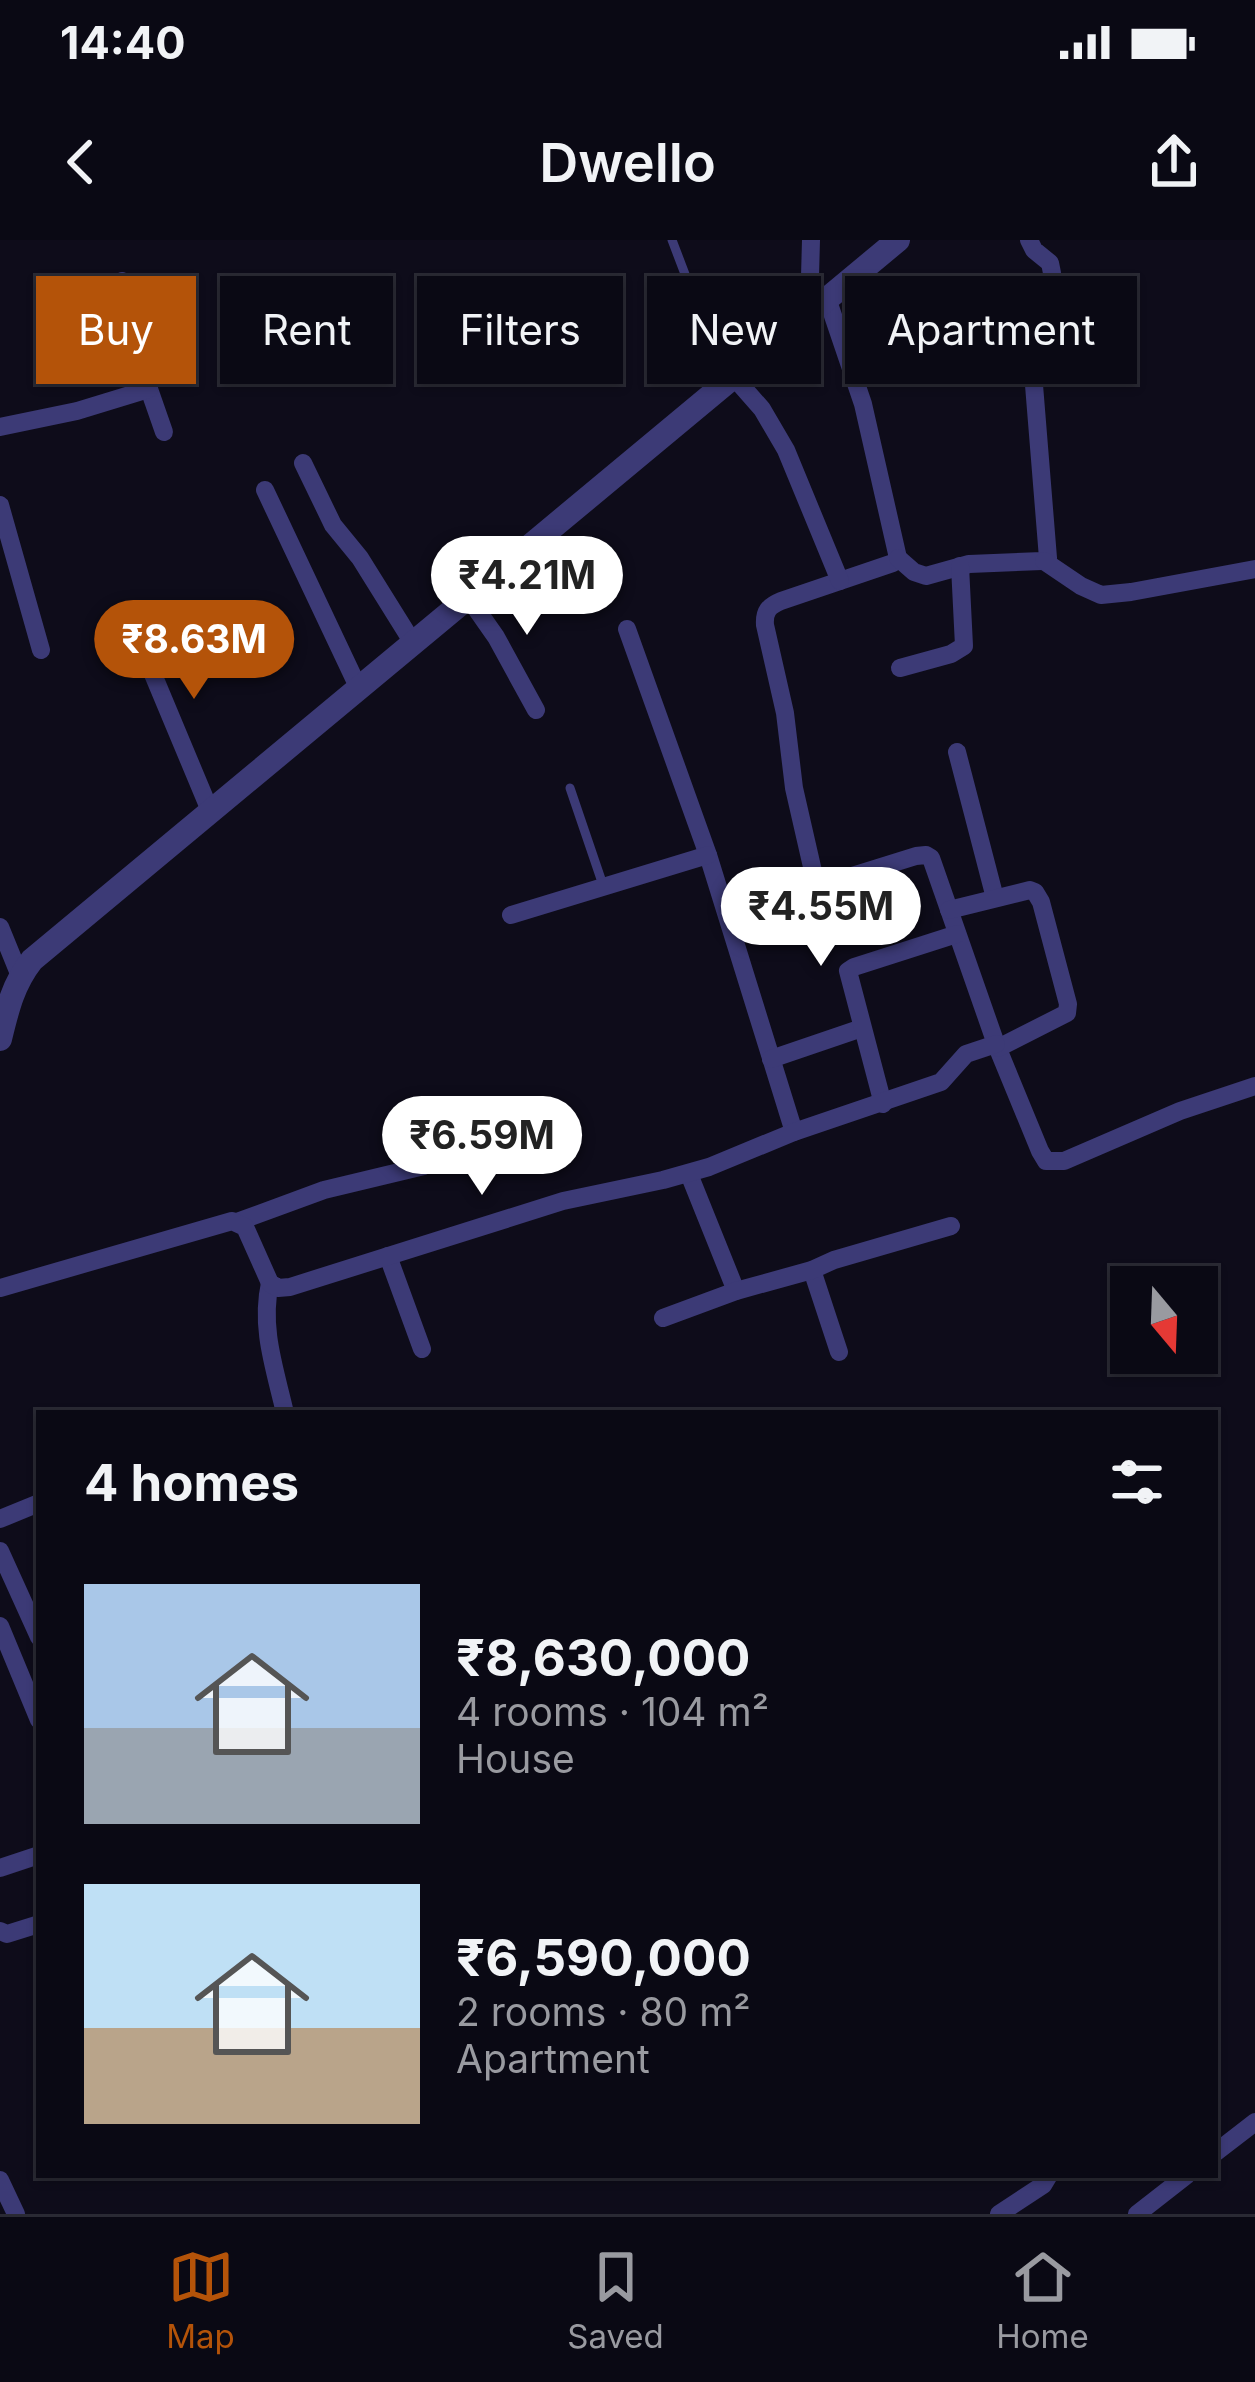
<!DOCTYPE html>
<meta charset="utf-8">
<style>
body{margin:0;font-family:Inter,sans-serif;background:#13121d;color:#f1f3f6;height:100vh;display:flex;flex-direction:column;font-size:45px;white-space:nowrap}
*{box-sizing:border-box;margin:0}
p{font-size:39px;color:#999aa0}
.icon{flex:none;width:66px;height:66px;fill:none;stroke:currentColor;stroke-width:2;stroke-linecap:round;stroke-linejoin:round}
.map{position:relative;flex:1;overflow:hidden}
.drawer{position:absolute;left:36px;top:1170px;width:1182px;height:768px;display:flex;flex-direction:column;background:#0a0914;border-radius:0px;box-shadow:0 3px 9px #0004,0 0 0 3px #2a2a34}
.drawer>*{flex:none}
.guide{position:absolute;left:36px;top:36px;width:1185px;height:108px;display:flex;gap:24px}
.needle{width:78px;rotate:161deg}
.fabs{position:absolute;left:1110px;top:1026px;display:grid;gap:24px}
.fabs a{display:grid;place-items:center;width:108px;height:108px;border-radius:0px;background:#0a0914;box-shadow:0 3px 9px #0004,0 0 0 3px #2a2a34;font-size:60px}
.price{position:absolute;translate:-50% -102px;padding:0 27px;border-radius:42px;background:#fff;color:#222;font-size:39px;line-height:78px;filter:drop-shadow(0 3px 6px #0008)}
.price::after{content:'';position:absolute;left:50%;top:72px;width:36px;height:27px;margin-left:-18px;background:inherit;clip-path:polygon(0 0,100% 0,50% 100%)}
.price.current{background:#b45309;color:#fff}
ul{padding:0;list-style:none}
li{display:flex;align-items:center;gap:36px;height:300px;padding:0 48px}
li span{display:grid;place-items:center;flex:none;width:336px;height:240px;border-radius:0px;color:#555}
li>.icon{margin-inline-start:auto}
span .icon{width:144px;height:144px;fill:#fffc;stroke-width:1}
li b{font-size:51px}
h2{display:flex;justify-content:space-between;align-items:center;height:144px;padding:0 48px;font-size:51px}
.chip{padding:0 42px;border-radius:0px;background:#0a0914;box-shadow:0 3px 9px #0004,0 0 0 3px #2a2a34;font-size:42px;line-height:108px}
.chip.current{background:#b45309;color:#fff}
.status{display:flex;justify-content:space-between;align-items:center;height:84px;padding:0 60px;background:#0a0914;direction:ltr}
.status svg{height:33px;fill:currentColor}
header{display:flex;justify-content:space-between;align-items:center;height:156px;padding:0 48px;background:#0a0914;font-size:54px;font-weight:600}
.dock{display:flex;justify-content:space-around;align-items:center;height:168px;border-top:3px solid #2a2a34;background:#0a0914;font-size:33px;color:#999aa0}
.dock a{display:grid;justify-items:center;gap:6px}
.dock .current{color:#b45309}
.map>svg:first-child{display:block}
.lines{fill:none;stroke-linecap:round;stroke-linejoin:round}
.service{stroke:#3c3a76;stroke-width:9}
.minor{stroke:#3c3a76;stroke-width:18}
.tertiary{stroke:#3c3a76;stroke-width:24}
</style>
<div class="status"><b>14:40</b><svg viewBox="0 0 49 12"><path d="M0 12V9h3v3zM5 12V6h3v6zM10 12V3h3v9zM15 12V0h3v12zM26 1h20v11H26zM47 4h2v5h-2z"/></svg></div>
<header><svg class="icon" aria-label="back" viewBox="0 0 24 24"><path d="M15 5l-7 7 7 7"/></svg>Dwello<svg class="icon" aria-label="share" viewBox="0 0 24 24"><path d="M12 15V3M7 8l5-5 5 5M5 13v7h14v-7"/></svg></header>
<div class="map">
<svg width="1255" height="1974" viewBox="0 0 1255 1974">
<rect width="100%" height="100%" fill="#0e0c1a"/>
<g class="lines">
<!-- service -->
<g class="service">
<path d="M 672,0 L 696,63 L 738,131"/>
<path d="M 570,548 L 603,645"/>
</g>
<!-- minor -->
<g class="minor">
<path d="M 122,41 L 146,114 L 149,149 L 164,192"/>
<path d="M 827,58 L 863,164 L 898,318 L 893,323 L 781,361 C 769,366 764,371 765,385 L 785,473 L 794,548 L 815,640 L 823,645 L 916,616 L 926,615 L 931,618 L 996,804 L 1040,911 L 1046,921 L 1064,921 L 1180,871 L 1255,846"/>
<path d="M 809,73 L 811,0"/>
<path d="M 733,136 L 762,169 L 786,210 L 840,341"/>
<path d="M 0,187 L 77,171 L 149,149"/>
<path d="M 303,223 L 333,285 L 360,318 L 413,403"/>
<path d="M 265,250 L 359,449"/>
<path d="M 0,265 L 41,410"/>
<path d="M 898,318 L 914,332 L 926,336 L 969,324 L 1042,321 L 1048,318 L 1034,145 L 1048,85 L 1052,33 L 1050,23 L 1034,10 L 1029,0"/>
<path d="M 1044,321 L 1081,346 L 1101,355 L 1131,352 L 1255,329"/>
<path d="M 468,357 L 496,397 L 536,470"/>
<path d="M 127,372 L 211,573"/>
<path d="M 627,389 L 708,615 L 794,892"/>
<path d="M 900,428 L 951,414 L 964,406 L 960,326"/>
<path d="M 957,512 L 995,658"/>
<path d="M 949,670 L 1030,650 L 1035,652 L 1041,662 L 1068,764 L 1067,773 L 998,808"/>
<path d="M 511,675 L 708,615"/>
<path d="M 0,687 L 20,736"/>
<path d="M 771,819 L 862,788"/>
<path d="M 883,864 L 848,731 L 854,727 L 957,694"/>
<path d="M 689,934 L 736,1051"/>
<path d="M 237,982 L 324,950 L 424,926"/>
<path d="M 388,1016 L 422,1109"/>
<path d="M 812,1030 L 839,1112"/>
<path d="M 270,1043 C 260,1088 275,1129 285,1173"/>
<path d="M 0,1048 L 232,981 L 245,987 L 270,1043 L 278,1048 L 290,1047 L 563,961 L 663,940 L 709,927 L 794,892 L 941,842 L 966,814 L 996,804"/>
<path d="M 663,1078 L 736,1051 L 812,1030 L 834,1020 L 951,986"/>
<path d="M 0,1279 L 39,1263"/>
<path d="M 0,1311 L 39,1397"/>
<path d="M 0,1386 L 39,1480"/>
<path d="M 0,1628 L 39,1615"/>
<path d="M 0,1691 L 7,1694 L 39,1684"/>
<path d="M 1215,1913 L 1255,1882"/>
<path d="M 0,1940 L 16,1974"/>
<path d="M 999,1974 L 1043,1945 L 1049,1935"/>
<path d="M 1137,1974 L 1187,1935"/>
</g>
<!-- tertiary -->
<path class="tertiary" d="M 0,799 C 7,770 13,744 32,720 L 898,0"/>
</g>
</svg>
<div class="fabs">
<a><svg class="needle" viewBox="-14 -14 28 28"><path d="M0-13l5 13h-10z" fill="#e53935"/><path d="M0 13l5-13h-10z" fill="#999aa0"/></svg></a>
</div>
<b class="price" style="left:527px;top:398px">₹4.21M</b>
<b class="price current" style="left:194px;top:462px">₹8.63M</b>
<b class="price" style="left:821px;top:729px">₹4.55M</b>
<b class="price" style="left:482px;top:958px">₹6.59M</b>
<div class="guide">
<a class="chip current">Buy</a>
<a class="chip">Rent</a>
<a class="chip">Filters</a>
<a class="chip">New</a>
<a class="chip">Apartment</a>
</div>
<section class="drawer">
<h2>4 homes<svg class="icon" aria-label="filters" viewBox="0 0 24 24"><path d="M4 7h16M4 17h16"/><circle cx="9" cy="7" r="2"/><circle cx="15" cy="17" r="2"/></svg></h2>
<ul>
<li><span style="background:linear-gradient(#a9c7e8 60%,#9aa5b1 0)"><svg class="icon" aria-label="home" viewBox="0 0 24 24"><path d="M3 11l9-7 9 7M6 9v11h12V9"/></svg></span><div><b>₹8,630,000</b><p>4 rooms · 104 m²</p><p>House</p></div></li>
<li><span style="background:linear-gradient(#bfe0f5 60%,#b9a48a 0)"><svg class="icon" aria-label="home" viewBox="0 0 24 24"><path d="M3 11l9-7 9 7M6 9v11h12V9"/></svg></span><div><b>₹6,590,000</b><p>2 rooms · 80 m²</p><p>Apartment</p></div></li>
</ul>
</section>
</div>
<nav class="dock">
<a class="current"><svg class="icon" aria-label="map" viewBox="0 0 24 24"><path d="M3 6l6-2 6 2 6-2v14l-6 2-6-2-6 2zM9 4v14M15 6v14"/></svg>Map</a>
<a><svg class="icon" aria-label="saved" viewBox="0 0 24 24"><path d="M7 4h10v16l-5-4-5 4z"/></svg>Saved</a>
<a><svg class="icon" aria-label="home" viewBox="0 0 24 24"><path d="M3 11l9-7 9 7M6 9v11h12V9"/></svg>Home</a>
</nav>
